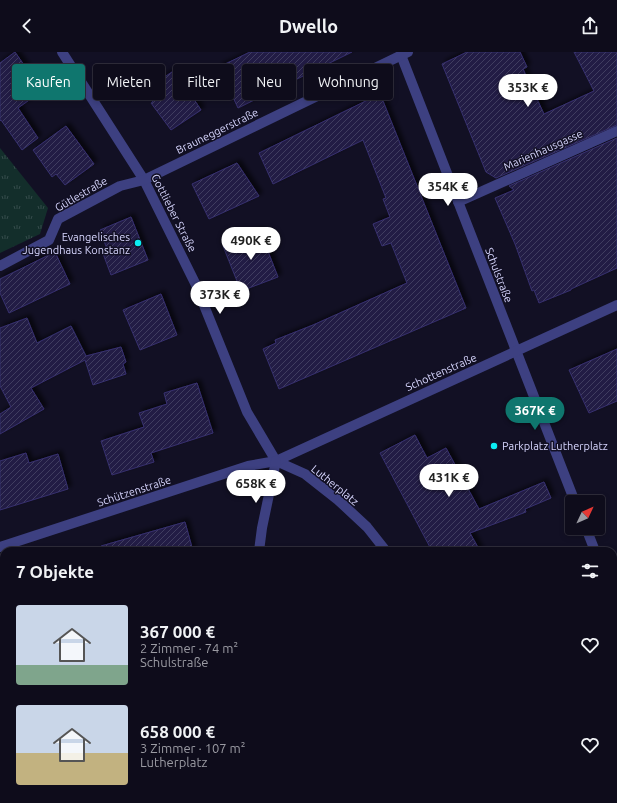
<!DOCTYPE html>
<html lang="de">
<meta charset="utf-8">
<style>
body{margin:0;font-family:Ubuntu,sans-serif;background:#171524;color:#f1f3f6;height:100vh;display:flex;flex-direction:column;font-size:15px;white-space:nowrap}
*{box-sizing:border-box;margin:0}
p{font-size:13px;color:#9b9ba3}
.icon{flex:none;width:22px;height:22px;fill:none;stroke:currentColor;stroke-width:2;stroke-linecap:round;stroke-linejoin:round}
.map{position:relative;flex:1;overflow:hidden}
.drawer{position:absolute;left:0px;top:495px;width:617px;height:256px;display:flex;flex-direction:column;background:#0e0c1b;border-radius:12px 12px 0 0;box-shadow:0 2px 6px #0003,0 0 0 1px #2e2c3a}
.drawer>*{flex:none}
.banner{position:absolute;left:12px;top:12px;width:400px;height:36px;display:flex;gap:8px}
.needle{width:26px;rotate:46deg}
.buttons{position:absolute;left:565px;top:443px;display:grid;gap:8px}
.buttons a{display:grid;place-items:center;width:40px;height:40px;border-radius:4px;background:#0e0c1b;box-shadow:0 2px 6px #0003,0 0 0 1px #2e2c3a;font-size:20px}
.price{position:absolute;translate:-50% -34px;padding:0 9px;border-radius:14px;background:#fff;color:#222;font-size:13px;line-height:26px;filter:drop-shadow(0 1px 2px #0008)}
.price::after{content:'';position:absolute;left:50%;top:24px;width:12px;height:9px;margin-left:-6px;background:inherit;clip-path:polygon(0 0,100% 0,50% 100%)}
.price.current{background:#0f766e;color:#fff}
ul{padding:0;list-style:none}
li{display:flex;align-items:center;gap:12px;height:100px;padding:0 16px}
li span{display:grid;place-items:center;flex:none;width:112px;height:80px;border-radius:4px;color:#555}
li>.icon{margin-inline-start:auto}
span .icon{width:48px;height:48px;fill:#fffc;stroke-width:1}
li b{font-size:17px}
h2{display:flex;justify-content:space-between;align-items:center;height:48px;padding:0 16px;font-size:17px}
.pill{padding:0 14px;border-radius:4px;background:#0e0c1b;box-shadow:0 2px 6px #0003,0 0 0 1px #2e2c3a;font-size:14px;line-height:36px}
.pill.current{background:#0f766e;color:#fff}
header{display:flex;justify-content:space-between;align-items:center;height:52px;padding:0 16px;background:#0e0c1b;font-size:18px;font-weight:700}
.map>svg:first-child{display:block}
.park{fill:url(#park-tufts)}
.building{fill:url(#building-hatch);stroke:#37306f;filter:url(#shadow)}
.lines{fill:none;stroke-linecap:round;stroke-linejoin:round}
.minor{stroke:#3d4081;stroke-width:10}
.major{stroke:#b461f8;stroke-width:10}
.poi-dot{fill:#0beef3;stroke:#121024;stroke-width:1.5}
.labels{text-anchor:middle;stroke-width:3;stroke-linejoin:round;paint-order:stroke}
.street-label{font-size:11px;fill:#d6d5fd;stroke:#121024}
.poi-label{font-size:11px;fill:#d6d5fd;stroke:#121024;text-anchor:end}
</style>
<header><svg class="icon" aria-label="back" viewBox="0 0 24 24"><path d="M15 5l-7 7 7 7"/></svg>Dwello<svg class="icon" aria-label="share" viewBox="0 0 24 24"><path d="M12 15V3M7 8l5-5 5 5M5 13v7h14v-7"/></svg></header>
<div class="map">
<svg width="617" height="751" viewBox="0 0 617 751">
<defs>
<pattern id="park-tufts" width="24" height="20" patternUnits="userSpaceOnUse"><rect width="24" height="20" fill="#132e2b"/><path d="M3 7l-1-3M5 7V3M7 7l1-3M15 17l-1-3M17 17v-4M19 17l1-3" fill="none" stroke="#354b4b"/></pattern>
<pattern id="building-hatch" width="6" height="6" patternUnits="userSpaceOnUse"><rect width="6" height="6" fill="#221d44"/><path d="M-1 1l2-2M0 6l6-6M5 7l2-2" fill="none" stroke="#413d60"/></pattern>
<filter id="shadow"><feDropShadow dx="3.5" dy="-3.5" stdDeviation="2" flood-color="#0009"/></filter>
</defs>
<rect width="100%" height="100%" fill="#121024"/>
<!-- park -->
<path class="park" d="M 0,96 L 48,156 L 40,182 L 0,201 Z"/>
<!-- building -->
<g class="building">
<path d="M 15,0 L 42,39 L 18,56 L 38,86 L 22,98 L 1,68 L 0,69 L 0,11 Z"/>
<path d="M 250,0 L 352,0 L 238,56 L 219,15 Z"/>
<path d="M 467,0 L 520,0 L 527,15 L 523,17 L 544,62 L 594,39 L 574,0 L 617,0 L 617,73 L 496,126 L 486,120 L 442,12 Z"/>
<path d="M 175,18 L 201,58 L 171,78 L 151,51 L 153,50 L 145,38 Z"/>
<path d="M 374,45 L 383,49 L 466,256 L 279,337 L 263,297 L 276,291 L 275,288 L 313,273 L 407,231 L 391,191 L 382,194 L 373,172 L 390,165 L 383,147 L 386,146 L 363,88 L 273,132 L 259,101 Z"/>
<path d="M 66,74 L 94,112 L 65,133 L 56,122 L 52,125 L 33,98 Z"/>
<path d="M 617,86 L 617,216 L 571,237 L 571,238 L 539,251 L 534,238 L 532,239 L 515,192 L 495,146 L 514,138 L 509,134 Z"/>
<path d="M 237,111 L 259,144 L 209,167 L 192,132 Z"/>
<path d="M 131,165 L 148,208 L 111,223 L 102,199 L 107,197 L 100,178 Z"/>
<path d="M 260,179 L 278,225 L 241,239 L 223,194 Z"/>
<path d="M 55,200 L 70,232 L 9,261 L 0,241 L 0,227 Z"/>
<path d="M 161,242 L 177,283 L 140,298 L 123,258 Z"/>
<path d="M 27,266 L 37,291 L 71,274 L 86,304 L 121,295 L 126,310 L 123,312 L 126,322 L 93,333 L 85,308 L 31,336 L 44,357 L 0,382 L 0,362 L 11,355 L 0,334 L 0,276 Z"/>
<path d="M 617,297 L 617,349 L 589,361 L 569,318 Z"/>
<path d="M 197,331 L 213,381 L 151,401 L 154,410 L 112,423 L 101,389 L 144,375 L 139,361 L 167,352 L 164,341 Z"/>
<path d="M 415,383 L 427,406 L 446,396 L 479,457 L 544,430 L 551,446 L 525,457 L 526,460 L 470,481 L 480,499 L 432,499 L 380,401 Z"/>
<path d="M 26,401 L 29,411 L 58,402 L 68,437 L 0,458 L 0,409 Z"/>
<path d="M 185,470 L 193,499 L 102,499 L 101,494 Z"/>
</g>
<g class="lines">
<!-- minor -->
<g class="minor">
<path d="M 62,0 L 144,128 L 195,231 L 247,360 L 276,409"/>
<path d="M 401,3 L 575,450"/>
<path d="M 458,150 L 617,79"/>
<path d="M 0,214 L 49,188 L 58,167 L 120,134 L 144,128 L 408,0"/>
<path d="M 276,409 L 305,422 L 338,448 L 367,475 L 386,499"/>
<path d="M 586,476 L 595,499"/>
<path d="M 0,495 L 248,414 L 276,409 L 617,253"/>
<path d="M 259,499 L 262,476 L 276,409"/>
<path d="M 613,544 L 617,554"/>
<path d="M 309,747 L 311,751"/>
</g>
<!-- major -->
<g class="major">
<path d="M 613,638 L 617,636"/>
<path d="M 613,713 L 617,711"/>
<path d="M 353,751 L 363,747"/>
<path d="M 531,751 L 540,747"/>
</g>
</g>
<!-- markers -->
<g class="poi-dot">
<circle cx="138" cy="191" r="4"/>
<circle cx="494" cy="394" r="4"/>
</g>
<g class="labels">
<!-- street labels -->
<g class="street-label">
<text transform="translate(217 79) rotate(-26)" y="4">Brauneggerstraße</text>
<text transform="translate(543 98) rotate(-24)" y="4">Marienhausgasse</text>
<text transform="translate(81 142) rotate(-30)" y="4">Gütlestraße</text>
<text transform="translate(174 161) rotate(63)" y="4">Gottlieber Straße</text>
<text transform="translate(499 223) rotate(69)" y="4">Schulstraße</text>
<text transform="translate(441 320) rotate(-24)" y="4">Schottenstraße</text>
<text transform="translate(335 433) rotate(39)" y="4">Lutherplatz</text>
<text transform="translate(134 439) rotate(-18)" y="4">Schützenstraße</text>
</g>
<!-- poi labels -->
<g class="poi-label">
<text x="130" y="189">Evangelisches<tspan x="130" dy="13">Jugendhaus Konstanz</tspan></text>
<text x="502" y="398" text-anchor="start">Parkplatz Lutherplatz</text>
</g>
</g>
</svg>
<div class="buttons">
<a><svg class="needle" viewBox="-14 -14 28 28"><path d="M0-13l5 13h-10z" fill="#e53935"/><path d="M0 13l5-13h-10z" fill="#9b9ba3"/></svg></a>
</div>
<b class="price" style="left:528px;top:56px">353K €</b>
<b class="price" style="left:448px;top:155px">354K €</b>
<b class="price" style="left:251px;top:209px">490K €</b>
<b class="price" style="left:220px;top:263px">373K €</b>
<b class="price current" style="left:535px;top:379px">367K €</b>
<b class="price" style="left:449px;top:446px">431K €</b>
<b class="price" style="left:256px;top:452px">658K €</b>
<div class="banner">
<a class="pill current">Kaufen</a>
<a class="pill">Mieten</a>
<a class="pill">Filter</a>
<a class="pill">Neu</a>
<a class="pill">Wohnung</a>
</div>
<section class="drawer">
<h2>7 Objekte<svg class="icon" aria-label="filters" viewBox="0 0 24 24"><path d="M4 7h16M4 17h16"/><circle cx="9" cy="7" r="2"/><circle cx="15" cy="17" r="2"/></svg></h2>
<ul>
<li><span style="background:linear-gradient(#c9d6e8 75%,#7fa58c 0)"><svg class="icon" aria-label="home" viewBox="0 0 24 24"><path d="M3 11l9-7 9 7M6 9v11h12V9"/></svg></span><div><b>367 000 €</b><p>2 Zimmer · 74 m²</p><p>Schulstraße</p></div><svg class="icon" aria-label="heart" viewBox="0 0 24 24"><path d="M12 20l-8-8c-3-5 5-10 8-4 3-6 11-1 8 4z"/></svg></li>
<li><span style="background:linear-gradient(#c9d6e8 60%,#c2b280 0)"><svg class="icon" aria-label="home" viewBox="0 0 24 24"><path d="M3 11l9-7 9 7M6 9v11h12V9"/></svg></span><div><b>658 000 €</b><p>3 Zimmer · 107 m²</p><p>Lutherplatz</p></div><svg class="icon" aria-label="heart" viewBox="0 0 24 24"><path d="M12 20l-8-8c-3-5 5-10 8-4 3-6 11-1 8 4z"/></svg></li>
</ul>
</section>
</div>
